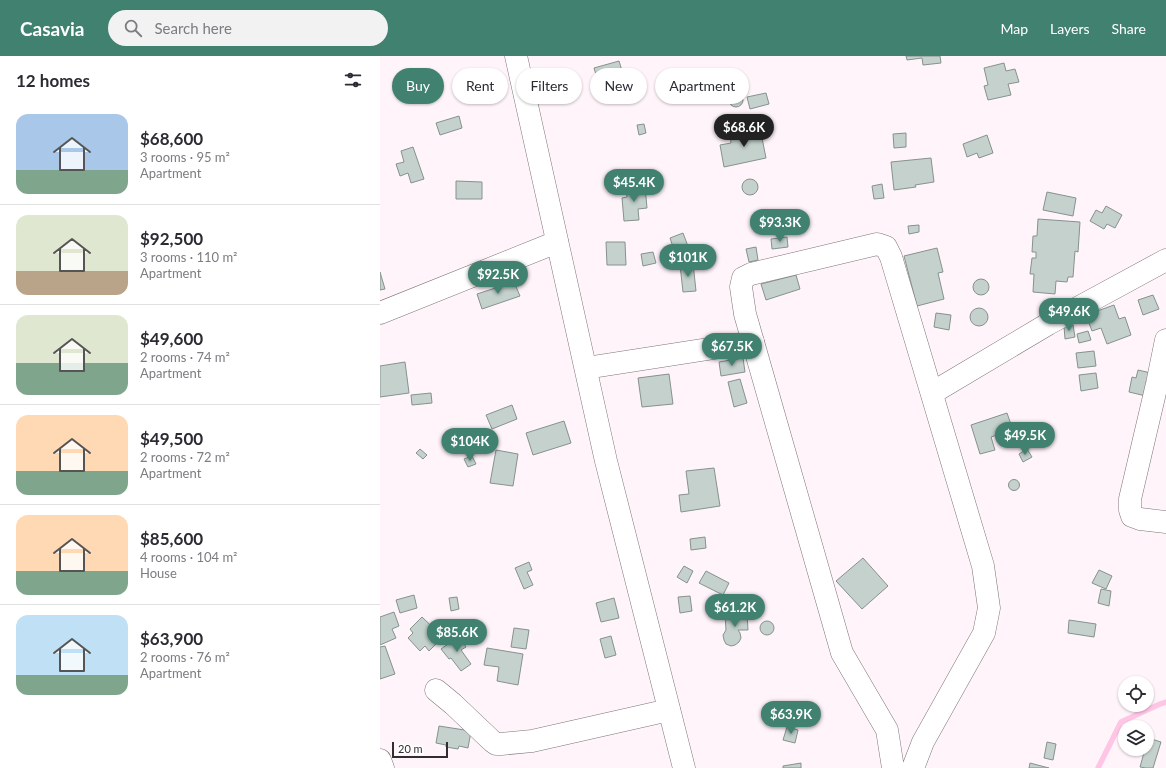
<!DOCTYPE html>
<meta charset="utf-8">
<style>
body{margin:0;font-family:Lato,sans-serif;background:#f2f2f3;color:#2b2b33;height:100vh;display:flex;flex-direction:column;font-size:15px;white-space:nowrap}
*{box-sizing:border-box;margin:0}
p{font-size:13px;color:#7c7c81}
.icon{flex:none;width:22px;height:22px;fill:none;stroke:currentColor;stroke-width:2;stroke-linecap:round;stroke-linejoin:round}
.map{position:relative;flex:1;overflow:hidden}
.sheet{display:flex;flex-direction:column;background:#fff;width:380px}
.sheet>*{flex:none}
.top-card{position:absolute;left:12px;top:12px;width:380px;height:36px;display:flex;gap:8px}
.buttons{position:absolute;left:738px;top:620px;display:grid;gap:8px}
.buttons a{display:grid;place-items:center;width:36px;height:36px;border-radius:50%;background:#fff;box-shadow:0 1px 3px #0004;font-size:20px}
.scale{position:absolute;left:12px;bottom:10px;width:56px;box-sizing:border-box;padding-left:4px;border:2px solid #322d30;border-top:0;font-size:11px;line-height:14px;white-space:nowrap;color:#322d30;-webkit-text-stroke:3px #fff;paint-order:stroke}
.price{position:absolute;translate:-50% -34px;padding:0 9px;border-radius:14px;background:#418170;color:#fff;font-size:13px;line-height:26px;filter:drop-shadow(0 1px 2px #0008)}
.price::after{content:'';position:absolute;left:50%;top:24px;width:12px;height:9px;margin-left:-6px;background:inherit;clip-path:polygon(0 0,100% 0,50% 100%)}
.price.on{background:#222;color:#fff}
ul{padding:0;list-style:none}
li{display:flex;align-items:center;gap:12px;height:100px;padding:0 16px}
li+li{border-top:1px solid #e1e1e2}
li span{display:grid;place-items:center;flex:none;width:112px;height:80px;border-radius:12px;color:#555}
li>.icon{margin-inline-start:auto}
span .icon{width:48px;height:48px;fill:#fffc;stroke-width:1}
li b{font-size:17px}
h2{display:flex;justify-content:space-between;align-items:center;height:48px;padding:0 16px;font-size:17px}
.chip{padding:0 14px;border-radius:18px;background:#fff;box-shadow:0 1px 3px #0004;font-size:14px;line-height:36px}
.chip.on{background:#418170;color:#fff}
header{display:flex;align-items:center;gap:24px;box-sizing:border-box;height:56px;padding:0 20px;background:#418170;color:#fff}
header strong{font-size:19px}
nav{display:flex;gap:22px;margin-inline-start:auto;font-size:14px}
.search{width:280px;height:36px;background:#f2f2f3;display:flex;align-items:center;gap:10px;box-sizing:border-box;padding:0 14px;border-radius:22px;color:#7c7c81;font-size:15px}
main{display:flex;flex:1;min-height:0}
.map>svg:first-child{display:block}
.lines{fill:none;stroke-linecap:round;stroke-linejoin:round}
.stream{stroke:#ffc5e5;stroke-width:5.5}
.building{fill:#c4d1cd;stroke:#86928e}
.minor-casing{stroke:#7e7479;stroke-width:23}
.minor{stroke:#fff;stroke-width:22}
</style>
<header>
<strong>Casavia</strong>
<div class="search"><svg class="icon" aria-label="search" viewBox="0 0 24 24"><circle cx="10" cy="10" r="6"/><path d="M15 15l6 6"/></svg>Search here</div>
<nav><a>Map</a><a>Layers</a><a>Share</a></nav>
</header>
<main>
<section class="sheet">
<h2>12 homes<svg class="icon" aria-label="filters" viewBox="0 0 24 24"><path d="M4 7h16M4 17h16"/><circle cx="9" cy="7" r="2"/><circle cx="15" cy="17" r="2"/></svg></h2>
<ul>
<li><span style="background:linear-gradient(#a9c7e8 70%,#7fa58c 0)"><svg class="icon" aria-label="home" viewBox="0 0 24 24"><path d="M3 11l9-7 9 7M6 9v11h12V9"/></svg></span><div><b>$68,600</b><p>3 rooms · 95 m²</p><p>Apartment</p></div></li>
<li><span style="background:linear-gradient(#dfe7d0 70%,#b9a48a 0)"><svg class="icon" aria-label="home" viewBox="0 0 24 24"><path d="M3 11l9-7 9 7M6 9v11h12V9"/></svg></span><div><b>$92,500</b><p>3 rooms · 110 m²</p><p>Apartment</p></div></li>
<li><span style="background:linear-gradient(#dfe7d0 60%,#7fa58c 0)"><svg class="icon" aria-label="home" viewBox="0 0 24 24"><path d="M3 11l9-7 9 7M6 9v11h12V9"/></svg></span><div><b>$49,600</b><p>2 rooms · 74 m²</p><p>Apartment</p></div></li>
<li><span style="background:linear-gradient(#ffd9b3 70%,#7fa58c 0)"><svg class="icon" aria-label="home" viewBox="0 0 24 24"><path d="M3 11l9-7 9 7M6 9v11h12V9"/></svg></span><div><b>$49,500</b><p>2 rooms · 72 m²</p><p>Apartment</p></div></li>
<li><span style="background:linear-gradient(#ffd9b3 70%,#7fa58c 0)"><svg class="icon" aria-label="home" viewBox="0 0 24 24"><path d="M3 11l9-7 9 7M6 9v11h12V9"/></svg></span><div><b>$85,600</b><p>4 rooms · 104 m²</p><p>House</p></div></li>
<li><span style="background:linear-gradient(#bfe0f5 75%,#7fa58c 0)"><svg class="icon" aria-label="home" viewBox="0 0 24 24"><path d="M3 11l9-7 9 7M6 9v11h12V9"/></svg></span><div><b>$63,900</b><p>2 rooms · 76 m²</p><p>Apartment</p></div></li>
</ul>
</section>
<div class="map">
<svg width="786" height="712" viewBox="0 0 786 712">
<rect width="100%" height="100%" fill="#fff4fa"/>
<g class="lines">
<!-- stream -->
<path class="stream" d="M 718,712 L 741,666 L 780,648 L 786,646"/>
</g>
<!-- building -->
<g class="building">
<path d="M 526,0 L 560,0 L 561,7 L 543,9 L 542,2 L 527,4 Z"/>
<path d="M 239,5 L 248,34 L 223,42 L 214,12 Z"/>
<path d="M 624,7 L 626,15 L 635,13 L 639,26 L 628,28 L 631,39 L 608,44 L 604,30 L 608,29 L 604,12 Z"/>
<path d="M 50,19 L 53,26 L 42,29 L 40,23 Z"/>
<path d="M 386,37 L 389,48 L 370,53 L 367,41 Z"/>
<circle cx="356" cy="44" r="7"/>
<path d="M 79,60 L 82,72 L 60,79 L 56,67 Z"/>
<path d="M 264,68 L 266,77 L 259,79 L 257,69 Z"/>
<path d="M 380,72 L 386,102 L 344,111 L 340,89 L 351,87 L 350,79 Z"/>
<path d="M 526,77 L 526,91 L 514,92 L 513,78 Z"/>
<path d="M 607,79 L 613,97 L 599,102 L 597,97 L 587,101 L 583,88 Z"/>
<path d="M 33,91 L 44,123 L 31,127 L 28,117 L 20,120 L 16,108 L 24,106 L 21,95 Z"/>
<path d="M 551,102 L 554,126 L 535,129 L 536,131 L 514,134 L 511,106 Z"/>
<circle cx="370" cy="131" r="8"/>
<path d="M 76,125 L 102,126 L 102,143 L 76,143 Z"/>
<path d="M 502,128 L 504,142 L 494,143 L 492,130 Z"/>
<path d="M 265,130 L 267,152 L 258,153 L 259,164 L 244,165 L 242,142 L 247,141 L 246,132 Z"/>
<path d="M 667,136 L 696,142 L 693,160 L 663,154 Z"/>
<path d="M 726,150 L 742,159 L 735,172 L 727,168 L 724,173 L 710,165 L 716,154 L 722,157 Z"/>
<path d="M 658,163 L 700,166 L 698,196 L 695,195 L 693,221 L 688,221 L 687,226 L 676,225 L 675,238 L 653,236 L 654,218 L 650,218 L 652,202 L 656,202 L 656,196 L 652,196 L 653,180 L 657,180 Z"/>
<path d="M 539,169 L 539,176 L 529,178 L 528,170 Z"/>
<path d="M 303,177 L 312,201 L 298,206 L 290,182 Z"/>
<path d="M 407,181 L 408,191 L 392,193 L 391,183 Z"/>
<path d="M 226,186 L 245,186 L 246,209 L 227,209 Z"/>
<path d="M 376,191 L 378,204 L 369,206 L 366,193 Z"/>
<path d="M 557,192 L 563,216 L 558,217 L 564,243 L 537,250 L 524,200 Z"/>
<path d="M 273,196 L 276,207 L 263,210 L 261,198 Z"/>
<path d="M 313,207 L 316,235 L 303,236 L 300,209 Z"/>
<path d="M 0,216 L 5,233 L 0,234 Z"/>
<path d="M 416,219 L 420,233 L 386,244 L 381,228 Z"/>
<circle cx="601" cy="231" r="8"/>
<path d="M 134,226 L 140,240 L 102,253 L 97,238 Z"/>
<path d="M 773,239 L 779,253 L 763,259 L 758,244 Z"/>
<path d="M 734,249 L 739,263 L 745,261 L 751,279 L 727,288 L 721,272 L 712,275 L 706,259 Z"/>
<circle cx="599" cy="261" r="9"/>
<path d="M 556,257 L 571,259 L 569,274 L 554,271 Z"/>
<path d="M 693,269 L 695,281 L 685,283 L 684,270 Z"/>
<path d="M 708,275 L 711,284 L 699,287 L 697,278 Z"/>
<path d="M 714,295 L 716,310 L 698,312 L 696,297 Z"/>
<path d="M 363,302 L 365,316 L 341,320 L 339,306 Z"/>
<path d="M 25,306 L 29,337 L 0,341 L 0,310 Z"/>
<path d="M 758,314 L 771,317 L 766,340 L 749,336 L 752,321 L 756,322 Z"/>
<path d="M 716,317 L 718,332 L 701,335 L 699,319 Z"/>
<path d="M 289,318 L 293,348 L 262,351 L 258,322 Z"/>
<path d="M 360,323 L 367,347 L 354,351 L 348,326 Z"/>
<path d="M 51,337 L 52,347 L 32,349 L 31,339 Z"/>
<path d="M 132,349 L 137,363 L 112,373 L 106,359 Z"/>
<path d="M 627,357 L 633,374 L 611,381 L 615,394 L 600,398 L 591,369 Z"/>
<path d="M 184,365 L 191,387 L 153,399 L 146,377 Z"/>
<path d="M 40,393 L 47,399 L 43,403 L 36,397 Z"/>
<path d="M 647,393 L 652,401 L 643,406 L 639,398 Z"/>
<path d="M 116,394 L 138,398 L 133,430 L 110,427 Z"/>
<path d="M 92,400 L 96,408 L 88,411 L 84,403 Z"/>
<path d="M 334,412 L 340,450 L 301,456 L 299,439 L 309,438 L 306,415 Z"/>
<circle cx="634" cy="429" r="5.5"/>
<path d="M 325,481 L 326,492 L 311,494 L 310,483 Z"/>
<path d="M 483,502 L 508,530 L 482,553 L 456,525 Z"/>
<path d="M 149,506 L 152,514 L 147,516 L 153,529 L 144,533 L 135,512 Z"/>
<path d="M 304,510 L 313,515 L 307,527 L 297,521 Z"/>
<path d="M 719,514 L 732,520 L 726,533 L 712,527 Z"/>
<path d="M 326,515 L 349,527 L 343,539 L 319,527 Z"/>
<path d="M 721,533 L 731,535 L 729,550 L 718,547 Z"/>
<path d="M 34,539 L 37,552 L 20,557 L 16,544 Z"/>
<path d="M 310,540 L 312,555 L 300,557 L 298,541 Z"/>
<path d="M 77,541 L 79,553 L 71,555 L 69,542 Z"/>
<path d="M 234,542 L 239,562 L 221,566 L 216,547 Z"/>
<path d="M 14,556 L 19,570 L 12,573 L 16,582 L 0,589 L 0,561 Z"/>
<path d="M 367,558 L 368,574 L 358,574 L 360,577 L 361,582 L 359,586 L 355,589 L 351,590 L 346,588 L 344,584 L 343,579 L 346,574 L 345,559 Z"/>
<path d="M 42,561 L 63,581 L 49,595 L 45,590 L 40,595 L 28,582 L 33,577 L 30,573 Z"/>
<path d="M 689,564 L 716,568 L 714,581 L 688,577 Z"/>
<circle cx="387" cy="572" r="7"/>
<path d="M 134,572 L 149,574 L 146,593 L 131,591 Z"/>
<path d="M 79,580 L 86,591 L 81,594 L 91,608 L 81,615 L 71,602 L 69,603 L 61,593 Z"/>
<path d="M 231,580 L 236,599 L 225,602 L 220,583 Z"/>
<path d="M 5,590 L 15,618 L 0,623 L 0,591 Z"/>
<path d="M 107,592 L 143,598 L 138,629 L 117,625 L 119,611 L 104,609 Z"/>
<path d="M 59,670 L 91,675 L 88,692 L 79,690 L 78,693 L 66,691 L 66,689 L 56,687 Z"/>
<path d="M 407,671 L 418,674 L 415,687 L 403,684 Z"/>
<path d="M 768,682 L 781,686 L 773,712 L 766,712 L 760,711 L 765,693 L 767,693 Z"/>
<path d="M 667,686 L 676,688 L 673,704 L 664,702 Z"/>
<path d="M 421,707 L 421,712 L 403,712 L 403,710 Z"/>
<path d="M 650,707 L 669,712 L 649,712 Z"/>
</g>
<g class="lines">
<!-- minor casing -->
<g class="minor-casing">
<g id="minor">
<path d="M 136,0 L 226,405 L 304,712"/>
<path d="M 0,257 L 177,186"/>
<path d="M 786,284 L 777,328 L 750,443 L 750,454 L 752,460 L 760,463 L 786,466"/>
<path d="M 206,312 L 373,286"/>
<path d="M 552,337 L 668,268 L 786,204"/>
<path d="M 56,634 L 73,648 L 112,685 L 116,688 L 121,688 L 152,685 L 289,654"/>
<path d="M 0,704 L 3,712"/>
<path d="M 513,712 L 507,674 L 462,597 L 365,258 L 361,231 L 363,222 L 371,218 L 497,188 L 506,191 L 511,201 L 603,510 L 609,552 L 604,577 L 543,686 L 533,712"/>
</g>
</g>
<!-- minor -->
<use href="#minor" class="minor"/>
</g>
</svg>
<div class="buttons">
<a><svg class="icon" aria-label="locate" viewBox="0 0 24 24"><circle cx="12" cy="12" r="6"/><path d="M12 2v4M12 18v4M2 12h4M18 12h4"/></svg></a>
<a><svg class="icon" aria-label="layers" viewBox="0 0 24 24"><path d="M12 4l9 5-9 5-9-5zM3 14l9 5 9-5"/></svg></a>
</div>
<div class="scale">20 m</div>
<b class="price on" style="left:364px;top:92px">$68.6K</b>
<b class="price" style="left:254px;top:147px">$45.4K</b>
<b class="price" style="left:400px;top:187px">$93.3K</b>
<b class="price" style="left:308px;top:222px">$101K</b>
<b class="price" style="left:118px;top:239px">$92.5K</b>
<b class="price" style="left:689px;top:276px">$49.6K</b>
<b class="price" style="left:352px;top:311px">$67.5K</b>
<b class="price" style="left:645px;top:400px">$49.5K</b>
<b class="price" style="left:90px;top:406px">$104K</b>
<b class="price" style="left:355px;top:572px">$61.2K</b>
<b class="price" style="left:77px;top:597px">$85.6K</b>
<b class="price" style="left:411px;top:679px">$63.9K</b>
<div class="top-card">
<a class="chip on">Buy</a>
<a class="chip">Rent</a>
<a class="chip">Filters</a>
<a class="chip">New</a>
<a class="chip">Apartment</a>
</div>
</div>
</main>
